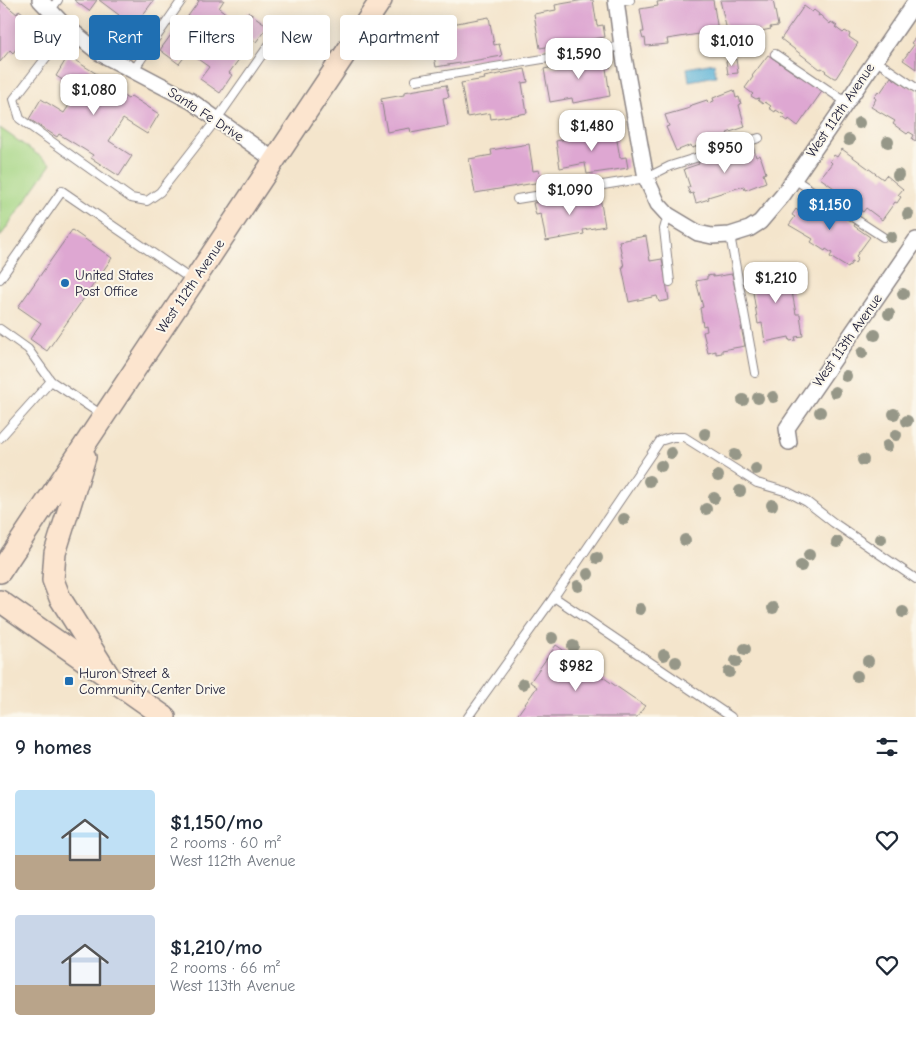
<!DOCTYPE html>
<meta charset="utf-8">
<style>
body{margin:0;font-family:"Comic Neue",sans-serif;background:#f6f6f7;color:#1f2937;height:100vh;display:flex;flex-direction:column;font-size:19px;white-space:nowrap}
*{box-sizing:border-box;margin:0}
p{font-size:16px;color:#747a83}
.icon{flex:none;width:28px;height:28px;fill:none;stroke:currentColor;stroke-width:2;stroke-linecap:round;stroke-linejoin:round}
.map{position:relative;height:717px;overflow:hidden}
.side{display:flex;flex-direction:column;background:#fff;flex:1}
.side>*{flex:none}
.guide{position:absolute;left:15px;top:15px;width:500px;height:45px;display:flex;gap:10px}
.price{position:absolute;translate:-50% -42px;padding:0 11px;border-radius:10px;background:#fff;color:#222;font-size:16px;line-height:32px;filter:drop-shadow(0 1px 2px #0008)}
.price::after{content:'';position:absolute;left:50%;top:30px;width:15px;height:11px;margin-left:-8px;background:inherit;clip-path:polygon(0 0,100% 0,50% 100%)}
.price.active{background:#1f6fb2;color:#fff}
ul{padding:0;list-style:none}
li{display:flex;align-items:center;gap:15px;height:125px;padding:0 15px}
li span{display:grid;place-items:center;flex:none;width:140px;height:100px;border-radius:5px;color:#555}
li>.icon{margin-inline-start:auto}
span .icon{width:60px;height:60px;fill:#fffc;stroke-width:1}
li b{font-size:21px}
h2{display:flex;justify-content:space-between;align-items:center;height:60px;padding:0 15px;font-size:21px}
.tag{padding:0 18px;border-radius:5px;background:#fff;box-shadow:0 2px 12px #0003;font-size:18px;line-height:45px}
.tag.active{background:#1f6fb2;color:#fff}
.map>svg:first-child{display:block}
.green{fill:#a4d583;stroke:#637c5f}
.water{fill:#59b1d6;stroke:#3e6a88}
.building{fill:#dea7d2}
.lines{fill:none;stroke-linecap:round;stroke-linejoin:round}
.lane-casing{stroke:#8b8484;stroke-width:10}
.street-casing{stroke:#8b8484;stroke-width:18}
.secondary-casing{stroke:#8b8484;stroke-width:24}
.lane{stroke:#fff;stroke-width:8}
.street{stroke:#fff;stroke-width:15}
.secondary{stroke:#fce5cf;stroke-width:21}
.tree{fill:#969788}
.poi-dot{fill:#1f6fb2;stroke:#fbf7ec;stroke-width:2}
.labels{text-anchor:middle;stroke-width:4;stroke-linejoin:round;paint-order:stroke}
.street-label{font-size:14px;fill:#22223b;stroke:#fbf7ec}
.poi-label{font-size:14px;fill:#22223b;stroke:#fbf7ec;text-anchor:start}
</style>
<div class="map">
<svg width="916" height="717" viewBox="0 0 916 717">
<rect width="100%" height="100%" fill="#fbf7ec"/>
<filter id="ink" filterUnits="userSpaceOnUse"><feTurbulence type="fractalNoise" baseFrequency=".02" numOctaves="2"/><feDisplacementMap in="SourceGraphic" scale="10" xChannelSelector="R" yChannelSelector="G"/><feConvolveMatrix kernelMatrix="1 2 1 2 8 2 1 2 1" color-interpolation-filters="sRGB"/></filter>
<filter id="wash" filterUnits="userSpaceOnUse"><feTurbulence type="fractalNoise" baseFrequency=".0096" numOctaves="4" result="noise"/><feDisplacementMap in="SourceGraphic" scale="20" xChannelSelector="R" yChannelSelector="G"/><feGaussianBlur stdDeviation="1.12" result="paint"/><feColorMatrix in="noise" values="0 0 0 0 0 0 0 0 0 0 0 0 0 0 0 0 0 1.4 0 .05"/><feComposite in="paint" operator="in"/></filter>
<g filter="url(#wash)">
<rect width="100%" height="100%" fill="#f4e5cc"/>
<!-- green -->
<path class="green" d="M 0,128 L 51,164 L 0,237 Z"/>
<!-- water -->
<path class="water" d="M 714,63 L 716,76 L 689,81 L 687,68 Z"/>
<g id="blocks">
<!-- building -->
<g class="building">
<path d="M 0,0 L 17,14 L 19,10 L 44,30 L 24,56 L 16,49 L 13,53 L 10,50 L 0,62 Z"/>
<path d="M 74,0 L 97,0 L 89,11 Z"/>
<path d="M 99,0 L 154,0 L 139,20 L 142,23 L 129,41 L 110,27 L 119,15 Z"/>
<path d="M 197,0 L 224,0 L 219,8 L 240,24 L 248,12 L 268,26 L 256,42 L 253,40 L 229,73 L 232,75 L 220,93 L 200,79 L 209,67 L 188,52 L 179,64 L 160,50 L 173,32 L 175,34 L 199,1 Z"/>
<path d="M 584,0 L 593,0 L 597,26 L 603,25 L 605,37 L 540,48 L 534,14 L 556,10 L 555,5 Z"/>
<path d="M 670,0 L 713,0 L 718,31 L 667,39 L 668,44 L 646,46 L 645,38 L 643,39 L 641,32 L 644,32 L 640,9 L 658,6 L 657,2 Z"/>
<path d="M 720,0 L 773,0 L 778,26 L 770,27 L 771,29 L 756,32 L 755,30 L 746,32 L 747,34 L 739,35 L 739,33 L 728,35 Z"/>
<path d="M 804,6 L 812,12 L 814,10 L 819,14 L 818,16 L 820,15 L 830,24 L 831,22 L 837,26 L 835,27 L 843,33 L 845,31 L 850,34 L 849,37 L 858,43 L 836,78 L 834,78 L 825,72 L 826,71 L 822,68 L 820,69 L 781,39 Z"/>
<path d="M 489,17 L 494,45 L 499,44 L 502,56 L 436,67 L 430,33 L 452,29 L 452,24 Z"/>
<path d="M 916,37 L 916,69 L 903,60 L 914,45 L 911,43 Z"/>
<path d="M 609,55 L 611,67 L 606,68 L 610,96 L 573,103 L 572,98 L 550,102 L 544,69 Z"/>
<path d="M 768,55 L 800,77 L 801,76 L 810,81 L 809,82 L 814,86 L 815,84 L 823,90 L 798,126 L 789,119 L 788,121 L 782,117 L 784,115 L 776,110 L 775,112 L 769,108 L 771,106 L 765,102 L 763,104 L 758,100 L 759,98 L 756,99 L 751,96 L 753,94 L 745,88 L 753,77 L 752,76 Z"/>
<path d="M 68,56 L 97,74 L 95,78 L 128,99 L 131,96 L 159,114 L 147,134 L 123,119 L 109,141 L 132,156 L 119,176 L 91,158 L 93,155 L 59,134 L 57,137 L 29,119 L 41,99 L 64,113 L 79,90 L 56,76 Z"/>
<path d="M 736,59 L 738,73 L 728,74 L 726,61 Z"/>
<path d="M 525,69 L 528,82 L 522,83 L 527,113 L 491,119 L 490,113 L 467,117 L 461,83 L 485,79 L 484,77 Z"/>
<path d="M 891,77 L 905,86 L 906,84 L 916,90 L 916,141 L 912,139 L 914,135 L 909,132 L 907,134 L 893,124 L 895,121 L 871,107 L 876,99 L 874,97 L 878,91 L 880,93 Z"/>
<path d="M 446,85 L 449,97 L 443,98 L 448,126 L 411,133 L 410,128 L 387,132 L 381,99 L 404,95 L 404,92 Z"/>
<path d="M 734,90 L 736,98 L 739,97 L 741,104 L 739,105 L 745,127 L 727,133 L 729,136 L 692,148 L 691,145 L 676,151 L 666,127 L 669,126 L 665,115 L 690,108 L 689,106 L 707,100 L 708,103 L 714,101 L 713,98 Z"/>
<path d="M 615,129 L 620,158 L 626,157 L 628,168 L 587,174 L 585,163 L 560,168 L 556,141 Z"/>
<path d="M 529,144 L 533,171 L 539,170 L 541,182 L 475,193 L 469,159 L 492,155 L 491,150 Z"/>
<path d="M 753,146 L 756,157 L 760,155 L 766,173 L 763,174 L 766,182 L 745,190 L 744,186 L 708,197 L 709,199 L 696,203 L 693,193 L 690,194 L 687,187 L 690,187 L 684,169 L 699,164 L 698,161 L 734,149 L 735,152 Z"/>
<path d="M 842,149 L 883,179 L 886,175 L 903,189 L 898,195 L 901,197 L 897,203 L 895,202 L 882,220 L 866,208 L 863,212 L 833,189 L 834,188 L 820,178 L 832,163 L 830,161 L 834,155 L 837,157 Z"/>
<path d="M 599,192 L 605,226 L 583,230 L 584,234 L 546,241 L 541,214 L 536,215 L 533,203 Z"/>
<path d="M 809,195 L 822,204 L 824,202 L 855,224 L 854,226 L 870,237 L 856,256 L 858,258 L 855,263 L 852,262 L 848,268 L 830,257 L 832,253 L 826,249 L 825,251 L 811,242 L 813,239 L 789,225 L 795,217 L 792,215 L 796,209 L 798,211 Z"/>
<path d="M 72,230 L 112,258 L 47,351 L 30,339 L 41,323 L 18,307 Z"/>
<path d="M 646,236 L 650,261 L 662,259 L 669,300 L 659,302 L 657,296 L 629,302 L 622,267 L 624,267 L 619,241 Z"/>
<path d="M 778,263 L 778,266 L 787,264 L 796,314 L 800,314 L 803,336 L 795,337 L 796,340 L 790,341 L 789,337 L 765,342 L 762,323 L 758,324 L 752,286 L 755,286 L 752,270 L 771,267 L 770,265 Z"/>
<path d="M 732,274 L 735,289 L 738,289 L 745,326 L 741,327 L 745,346 L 722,350 L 722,353 L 716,354 L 716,351 L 708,353 L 703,332 L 707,331 L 706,325 L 703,326 L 700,308 L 703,307 L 696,281 L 707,279 L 707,276 L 713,275 L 713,277 Z"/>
<path d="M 556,645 L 645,706 L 637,717 L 516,717 L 537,687 L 530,682 Z"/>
</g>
</g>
</g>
<g filter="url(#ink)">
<use href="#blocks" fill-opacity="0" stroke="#8b8484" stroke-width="1"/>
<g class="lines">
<!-- lane casing -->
<g class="lane-casing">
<g id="lane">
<path d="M 616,2 L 630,0"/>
<path d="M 50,11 L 58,0"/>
<path d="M 69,28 L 14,99 L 20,119 L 131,198 L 147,201 L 160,192 L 217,119 L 273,39"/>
<path d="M 775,54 L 846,102"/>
<path d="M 875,60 L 916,88"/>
<path d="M 133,71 L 182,0"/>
<path d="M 416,80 L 622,46"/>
<path d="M 794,179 L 883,237"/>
<path d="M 517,199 L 646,178 L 670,166 L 759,138"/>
<path d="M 668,215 L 664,229 L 670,282"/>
<path d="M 730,235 L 755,373"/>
<path d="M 0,279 L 62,191 L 192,280"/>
<path d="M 0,329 L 28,349 L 51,381 L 102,415"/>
<path d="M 0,438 L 51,381"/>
<path d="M 554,597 L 731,717"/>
<path d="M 468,717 L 554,597 L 660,441 L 673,437 L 684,437 L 757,483 L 788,492 L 807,502 L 834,523 L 916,579"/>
</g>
</g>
<!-- street casing -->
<g class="street-casing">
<g id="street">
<path d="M 40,0 L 61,22 L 98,52 L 191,101 L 274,160"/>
<path d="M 616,0 L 622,46 L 646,178 L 658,204 L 668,215 L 698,233 L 712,236 L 730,235 L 749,229 L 760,222 L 783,195 L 916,1"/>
<path d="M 789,442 L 787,428 L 916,240"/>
</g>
</g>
<!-- secondary casing -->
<g class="secondary-casing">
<g id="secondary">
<path d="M 85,457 L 55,553 L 53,580 L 60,598 L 111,679"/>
<path d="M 0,572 L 381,0"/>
<path d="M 0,601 L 165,717"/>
</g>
</g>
<!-- lane -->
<use href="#lane" class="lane"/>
<!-- street -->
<use href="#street" class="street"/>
<!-- secondary -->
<use href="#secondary" class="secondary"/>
</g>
<!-- trees -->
<g class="tree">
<circle cx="859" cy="123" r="6"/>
<circle cx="849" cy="140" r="6"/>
<circle cx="888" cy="142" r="6"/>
<circle cx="898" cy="175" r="6"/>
<circle cx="908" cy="214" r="6"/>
<circle cx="891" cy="237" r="6"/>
<circle cx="903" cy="294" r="6"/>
<circle cx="889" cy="314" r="6"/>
<circle cx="875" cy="335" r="6"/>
<circle cx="862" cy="353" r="6"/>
<circle cx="846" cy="376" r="6"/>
<circle cx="835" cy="392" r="6"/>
<circle cx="773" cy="397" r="6"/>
<circle cx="758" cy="398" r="6"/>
<circle cx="743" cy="400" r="6"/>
<circle cx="820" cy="412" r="6"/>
<circle cx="894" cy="414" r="6"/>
<circle cx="907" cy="421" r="6"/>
<circle cx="705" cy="434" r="6"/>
<circle cx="896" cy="435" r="6"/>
<circle cx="887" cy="446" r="6"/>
<circle cx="671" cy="453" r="6"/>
<circle cx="735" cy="455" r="6"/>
<circle cx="863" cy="460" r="6"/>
<circle cx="661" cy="466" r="6"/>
<circle cx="756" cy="469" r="6"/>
<circle cx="718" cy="476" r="6"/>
<circle cx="649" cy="481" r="6"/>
<circle cx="740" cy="491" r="6"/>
<circle cx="714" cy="498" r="6"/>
<circle cx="772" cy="505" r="6"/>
<circle cx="706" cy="509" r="6"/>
<circle cx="624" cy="519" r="6"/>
<circle cx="881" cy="539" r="6"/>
<circle cx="685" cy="540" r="6"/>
<circle cx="837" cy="542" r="6"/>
<circle cx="809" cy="555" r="6"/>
<circle cx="597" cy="558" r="6"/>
<circle cx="801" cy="566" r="6"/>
<circle cx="588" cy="574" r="6"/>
<circle cx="578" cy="586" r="6"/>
<circle cx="773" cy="608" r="6"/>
<circle cx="640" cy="609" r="6"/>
<circle cx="903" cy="612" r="6"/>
<circle cx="552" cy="638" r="6"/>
<circle cx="573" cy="646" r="6"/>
<circle cx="745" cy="649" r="6"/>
<circle cx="664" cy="655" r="6"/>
<circle cx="736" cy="661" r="6"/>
<circle cx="868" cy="661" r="6"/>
<circle cx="676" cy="662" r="6"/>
<circle cx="729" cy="672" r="6"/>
<circle cx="857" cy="676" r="6"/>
<circle cx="523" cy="684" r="6"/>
</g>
</g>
<!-- markers -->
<g class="poi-dot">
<circle cx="65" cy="283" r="5"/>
<rect x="64" y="676" width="10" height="10" rx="2.5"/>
</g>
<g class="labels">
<!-- street labels -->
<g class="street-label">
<text transform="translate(840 110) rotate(-56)" y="5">West 112th Avenue</text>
<text transform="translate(206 114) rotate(33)" y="5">Santa Fe Drive</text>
<text transform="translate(190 286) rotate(-56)" y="5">West 112th Avenue</text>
<text transform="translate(847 340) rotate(-55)" y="5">West 113th Avenue</text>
</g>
<!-- poi labels -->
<g class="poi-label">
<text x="75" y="280">United States<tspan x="75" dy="16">Post Office</tspan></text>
<text x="79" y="678">Huron Street &amp;<tspan x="79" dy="16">Community Center Drive</tspan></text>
</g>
</g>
</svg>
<b class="price" style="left:732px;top:67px">$1,010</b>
<b class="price" style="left:579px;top:80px">$1,590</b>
<b class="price" style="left:94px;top:116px">$1,080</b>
<b class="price" style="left:592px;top:152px">$1,480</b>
<b class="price" style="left:725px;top:174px">$950</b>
<b class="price" style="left:570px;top:216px">$1,090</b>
<b class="price active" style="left:830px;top:231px">$1,150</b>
<b class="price" style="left:776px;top:304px">$1,210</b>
<b class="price" style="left:576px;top:692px">$982</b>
<div class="guide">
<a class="tag">Buy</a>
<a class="tag active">Rent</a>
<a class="tag">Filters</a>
<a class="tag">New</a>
<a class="tag">Apartment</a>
</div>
</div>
<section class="side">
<h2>9 homes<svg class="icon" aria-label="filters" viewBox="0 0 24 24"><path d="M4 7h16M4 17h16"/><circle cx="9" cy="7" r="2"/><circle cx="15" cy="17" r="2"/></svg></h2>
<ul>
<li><span style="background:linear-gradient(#bfe0f5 65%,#b9a48a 0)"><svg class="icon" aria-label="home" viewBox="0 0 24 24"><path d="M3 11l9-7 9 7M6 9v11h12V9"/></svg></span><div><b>$1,150/mo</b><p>2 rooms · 60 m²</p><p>West 112th Avenue</p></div><svg class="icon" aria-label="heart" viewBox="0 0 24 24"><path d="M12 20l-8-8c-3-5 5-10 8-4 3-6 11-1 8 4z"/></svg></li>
<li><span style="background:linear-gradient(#c9d6e8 70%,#b9a48a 0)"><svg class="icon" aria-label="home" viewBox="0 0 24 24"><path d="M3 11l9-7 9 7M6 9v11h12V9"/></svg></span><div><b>$1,210/mo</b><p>2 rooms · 66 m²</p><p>West 113th Avenue</p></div><svg class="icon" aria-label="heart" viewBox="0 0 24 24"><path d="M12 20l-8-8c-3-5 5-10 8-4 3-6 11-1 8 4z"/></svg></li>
</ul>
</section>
